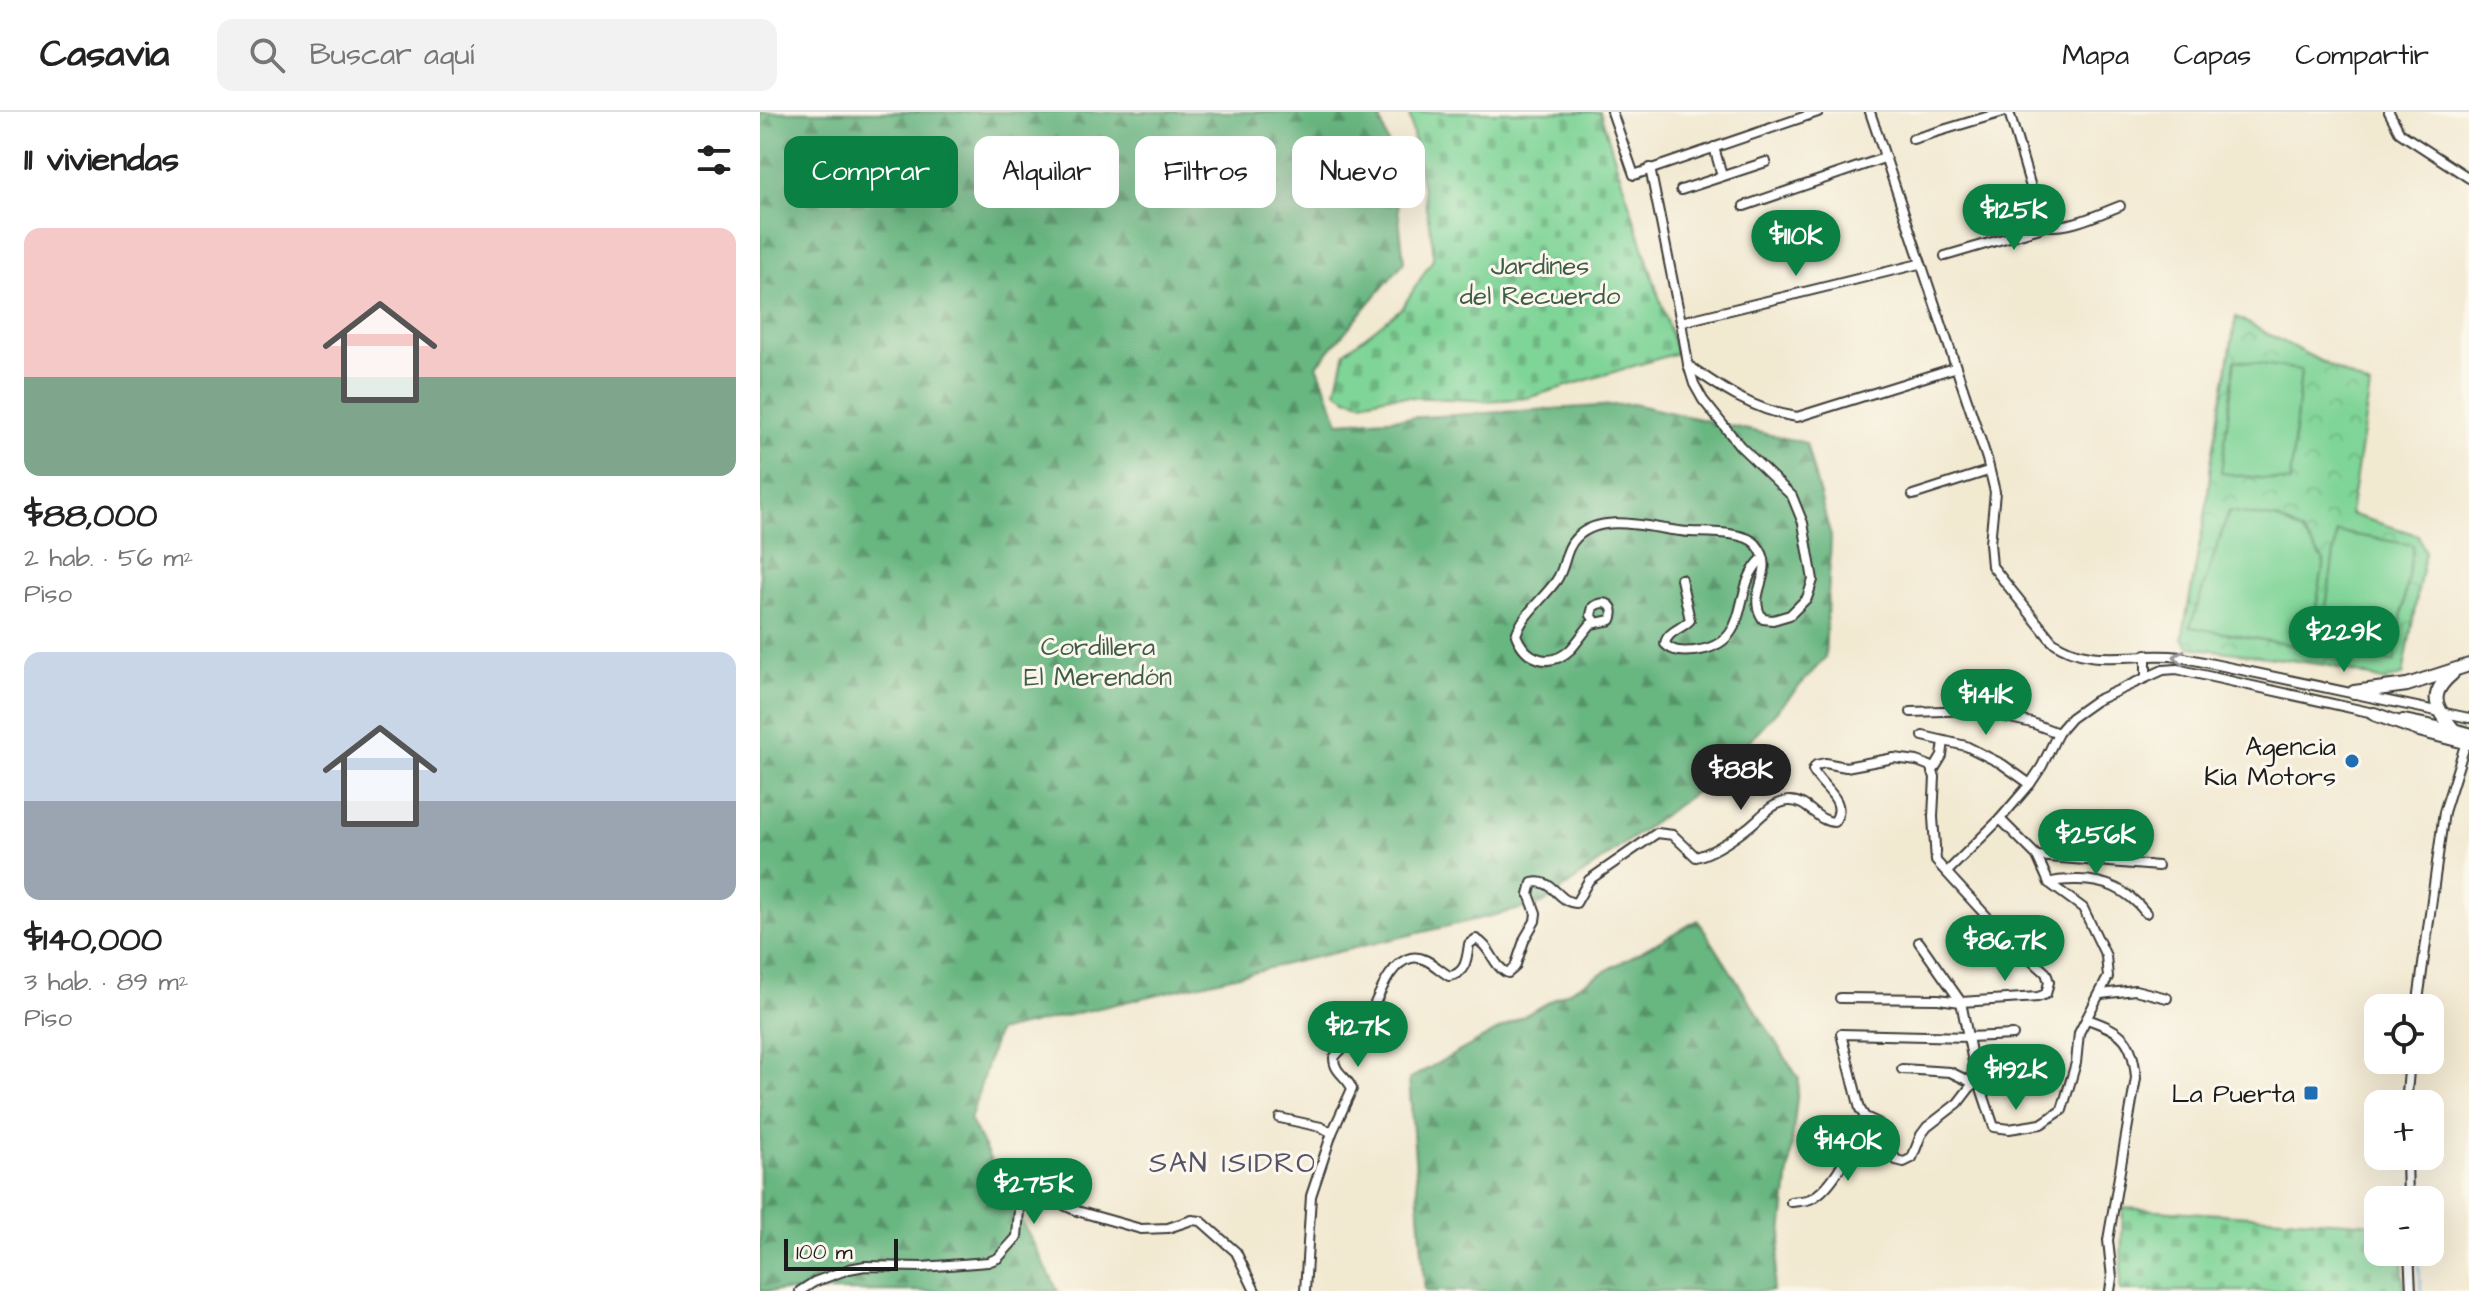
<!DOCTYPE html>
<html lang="es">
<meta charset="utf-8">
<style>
body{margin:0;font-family:"Architects Daughter",sans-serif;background:#f2f2f2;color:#222;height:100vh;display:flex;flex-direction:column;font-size:30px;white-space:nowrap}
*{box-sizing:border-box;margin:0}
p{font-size:26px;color:#767676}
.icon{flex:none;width:44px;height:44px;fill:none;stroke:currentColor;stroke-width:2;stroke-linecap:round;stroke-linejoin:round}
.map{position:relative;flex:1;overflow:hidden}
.side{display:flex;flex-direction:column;background:#fff;width:760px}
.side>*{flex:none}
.guide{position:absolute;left:24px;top:24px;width:760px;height:72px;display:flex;gap:16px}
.controls{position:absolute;left:1604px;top:882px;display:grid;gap:16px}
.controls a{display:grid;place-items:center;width:80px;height:80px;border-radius:16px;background:#fff;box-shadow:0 8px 32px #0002;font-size:40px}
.scale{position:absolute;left:24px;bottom:20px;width:114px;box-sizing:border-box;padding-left:8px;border:4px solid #1c1c1c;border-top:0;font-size:22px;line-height:28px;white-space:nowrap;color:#1c1c1c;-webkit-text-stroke:6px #fbf7ec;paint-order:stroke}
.price{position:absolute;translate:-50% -68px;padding:0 18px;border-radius:28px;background:#0b8043;color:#fff;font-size:26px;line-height:52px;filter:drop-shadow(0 2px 4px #0008)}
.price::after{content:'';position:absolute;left:50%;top:48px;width:24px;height:18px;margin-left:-12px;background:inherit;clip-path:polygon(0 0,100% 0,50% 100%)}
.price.selected{background:#222;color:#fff}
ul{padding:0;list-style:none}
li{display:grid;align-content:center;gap:16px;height:424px;padding:0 24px}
li span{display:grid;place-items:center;height:248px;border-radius:16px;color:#555}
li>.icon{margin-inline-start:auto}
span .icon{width:144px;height:144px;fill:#fffc;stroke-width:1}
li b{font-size:34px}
h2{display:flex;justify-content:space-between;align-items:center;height:96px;padding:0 24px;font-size:34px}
.tag{padding:0 28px;border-radius:16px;background:#fff;box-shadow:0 8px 32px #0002;font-size:28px;line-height:72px}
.tag.selected{background:#0b8043;color:#fff}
header{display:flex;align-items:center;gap:48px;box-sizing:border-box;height:112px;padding:0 40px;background:#fff;border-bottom:2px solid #e0e0e0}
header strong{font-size:38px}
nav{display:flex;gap:44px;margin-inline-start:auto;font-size:28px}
.search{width:560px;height:72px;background:#f2f2f2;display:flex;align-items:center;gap:20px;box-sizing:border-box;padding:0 28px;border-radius:16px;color:#767676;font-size:30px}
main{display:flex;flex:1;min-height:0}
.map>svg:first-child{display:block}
.forest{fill:url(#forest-firs);stroke:#42694e;stroke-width:2}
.cemetery{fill:url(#cemetery-stones);stroke:#4e785a;stroke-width:2}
.park{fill:url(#park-crowns);stroke:#4e785a;stroke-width:2}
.pitch{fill:#7fd497;stroke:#4e785a;stroke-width:2}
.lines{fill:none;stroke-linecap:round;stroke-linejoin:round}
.stream{stroke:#5dafd8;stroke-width:2}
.minor-casing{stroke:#3c3b37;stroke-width:12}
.major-casing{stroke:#3c3b37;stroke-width:14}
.highway-casing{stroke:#3c3b37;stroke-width:16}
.minor{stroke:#fff;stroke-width:8}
.major{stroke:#fff;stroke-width:10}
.highway{stroke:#fff;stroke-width:12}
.oneway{stroke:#999}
.poi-dot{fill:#1f6fb2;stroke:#fbf7ec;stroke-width:3}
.labels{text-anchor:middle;stroke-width:6;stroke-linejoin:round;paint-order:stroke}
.park-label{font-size:26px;fill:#3f5c47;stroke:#fbf7ec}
.poi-label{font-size:26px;fill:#1c1c1c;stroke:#fbf7ec;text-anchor:end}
.neighbourhood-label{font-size:28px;letter-spacing:2px;fill:#565369;stroke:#fbf7ec}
</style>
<header>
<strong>Casavia</strong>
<div class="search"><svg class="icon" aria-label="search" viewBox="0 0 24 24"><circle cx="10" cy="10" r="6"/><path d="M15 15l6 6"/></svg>Buscar aquí</div>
<nav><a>Mapa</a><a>Capas</a><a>Compartir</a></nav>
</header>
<main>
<section class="side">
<h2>11 viviendas<svg class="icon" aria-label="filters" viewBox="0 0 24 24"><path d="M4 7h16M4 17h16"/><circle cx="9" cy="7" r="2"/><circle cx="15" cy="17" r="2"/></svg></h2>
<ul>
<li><span style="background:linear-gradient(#f6c9c9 60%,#7fa58c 0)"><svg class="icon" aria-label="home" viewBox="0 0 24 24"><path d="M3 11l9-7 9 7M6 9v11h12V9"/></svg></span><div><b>$88,000</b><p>2 hab. · 56 m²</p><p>Piso</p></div></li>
<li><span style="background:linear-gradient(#c9d6e8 60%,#9aa5b1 0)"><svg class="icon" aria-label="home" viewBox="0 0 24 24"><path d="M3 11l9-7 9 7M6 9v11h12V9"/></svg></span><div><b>$140,000</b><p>3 hab. · 89 m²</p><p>Piso</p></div></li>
</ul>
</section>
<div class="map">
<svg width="1709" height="1179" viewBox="0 0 1709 1179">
<defs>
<pattern id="forest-firs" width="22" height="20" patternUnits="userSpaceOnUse" patternTransform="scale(2)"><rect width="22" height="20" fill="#67b680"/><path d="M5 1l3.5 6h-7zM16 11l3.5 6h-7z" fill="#549368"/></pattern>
<pattern id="cemetery-stones" width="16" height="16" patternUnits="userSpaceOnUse" patternTransform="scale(2)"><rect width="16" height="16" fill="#7fd497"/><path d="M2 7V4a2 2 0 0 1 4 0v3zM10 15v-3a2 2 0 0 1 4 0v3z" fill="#6db582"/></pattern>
<pattern id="park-crowns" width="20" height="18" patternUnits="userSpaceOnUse" patternTransform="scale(2)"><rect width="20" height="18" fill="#7fd497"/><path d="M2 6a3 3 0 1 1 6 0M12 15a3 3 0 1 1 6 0" fill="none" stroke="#6db582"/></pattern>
</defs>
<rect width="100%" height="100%" fill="#fbf7ec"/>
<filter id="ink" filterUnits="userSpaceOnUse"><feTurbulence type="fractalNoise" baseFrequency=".0125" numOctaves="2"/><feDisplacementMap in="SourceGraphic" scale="16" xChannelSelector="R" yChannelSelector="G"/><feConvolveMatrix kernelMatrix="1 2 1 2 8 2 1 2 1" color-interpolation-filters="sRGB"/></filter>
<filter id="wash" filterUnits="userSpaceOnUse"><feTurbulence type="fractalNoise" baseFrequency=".006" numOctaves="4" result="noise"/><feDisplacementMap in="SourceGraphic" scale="32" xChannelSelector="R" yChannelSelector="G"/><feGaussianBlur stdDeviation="1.8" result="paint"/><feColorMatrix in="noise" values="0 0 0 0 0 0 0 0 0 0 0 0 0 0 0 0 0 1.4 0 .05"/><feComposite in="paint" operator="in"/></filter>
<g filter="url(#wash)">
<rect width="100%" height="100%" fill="#f2e9d1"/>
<!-- forest -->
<g class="forest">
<path d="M 0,0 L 618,0 L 632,44 L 644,150 L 557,253 L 579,310 L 873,292 L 1046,331 L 1071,425 L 1065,546 L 957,664 L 782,792 L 237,920 L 210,1008 L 298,1179 L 0,1179 Z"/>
<path d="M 938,808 L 1039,967 L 1022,1122 L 1012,1179 L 665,1179 L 649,967 Z"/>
</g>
<!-- cemetery -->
<g class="cemetery">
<path d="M 649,0 L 840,0 L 917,241 L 767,286 L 730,289 L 629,284 L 602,290 L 587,286 L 576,279 L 585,240 L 642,196 L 673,147 L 673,133 Z"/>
<path d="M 1363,1096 L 1618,1112 L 1618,1140 L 1642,1140 L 1644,1179 L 1360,1179 Z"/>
</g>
<!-- park -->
<path class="park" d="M 1476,205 L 1610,275 L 1590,402 L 1658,423 L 1665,440 L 1643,563 L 1626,569 L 1567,553 L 1430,535 L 1422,527 L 1447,393 L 1451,351 Z"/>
<!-- pitch -->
<g class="pitch">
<path d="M 1475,248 L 1541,258 L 1530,370 L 1461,361 Z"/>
<path d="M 1469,399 L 1518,407 L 1542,420 L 1564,449 L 1549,536 L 1430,515 Z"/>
<path d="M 1577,420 L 1653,433 L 1634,550 L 1560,537 Z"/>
</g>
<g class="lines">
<!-- stream -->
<g class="stream">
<path d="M 1654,980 L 1654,992"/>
<path d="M 1656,1044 L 1657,1088"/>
<path d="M 1658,1140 L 1661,1179"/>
</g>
</g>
</g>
<g filter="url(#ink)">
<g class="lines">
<!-- minor casing -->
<g class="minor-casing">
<g id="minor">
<path d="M 852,0 L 874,63 L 1058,0"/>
<path d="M 1110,0 L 1227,347 L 1235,380 L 1230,431 L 1232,454 L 1292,529 C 1329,557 1378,539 1420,545 L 1709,606"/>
<path d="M 1629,0 L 1640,21 L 1709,66"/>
<path d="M 1153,27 L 1243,0"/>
<path d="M 954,35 L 962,64"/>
<path d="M 921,78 L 1006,50"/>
<path d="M 984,94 L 1124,46"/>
<path d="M 1282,113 C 1308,118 1336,103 1360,94"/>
<path d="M 1185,144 L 1280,116 L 1282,113 L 1249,0"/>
<path d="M 921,210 L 1159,152"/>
<path d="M 928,253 C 962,277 995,299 1037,305 L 1194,256"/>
<path d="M 1153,383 L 1228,359"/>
<path d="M 921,467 L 930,508 C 922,517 907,519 905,532 C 913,540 922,540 934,539 C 996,532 969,476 1003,446"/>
<path d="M 836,510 L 831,503 L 833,495 C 846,486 857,494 851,508 L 831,512 C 824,520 818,529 811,537 C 790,557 766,548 756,523 C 763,502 783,487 796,469 C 806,456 804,437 817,425 C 845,398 898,419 930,420 C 947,421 984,419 996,432 C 1020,460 984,480 1003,507 L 1013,508 L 1030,503 L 1047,486 L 1053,468 L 1043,411 L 1032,384 L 980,334 L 943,288 L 934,272 L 928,252 L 921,210 L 890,56"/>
<path d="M 1386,542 L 1386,565"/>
<path d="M 1151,600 L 1215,598 L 1272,611 L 1298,621"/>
<path d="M 1643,607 L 1692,617"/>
<path d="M 1163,624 L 1206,634 L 1242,652 L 1270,672"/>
<path d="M 1173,659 L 1182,644 L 1184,629"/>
<path d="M 1277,744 L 1398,754"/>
<path d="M 1187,760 L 1240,707 L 1270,672 L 1282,654 L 1298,621 L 1311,606 L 1335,589 L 1403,558 L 1417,557 L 1434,561 L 1618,602"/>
<path d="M 1289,771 C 1297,768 1306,768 1314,768 C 1344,767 1367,777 1386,801"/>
<path d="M 1159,830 L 1201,890 L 1214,955 L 1234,1015 L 1249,1017 L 1281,1012 L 1302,998 L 1316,951 L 1319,921 L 1348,865 L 1346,844 L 1323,796 L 1289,771 L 1277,744 L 1240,707"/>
<path d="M 1341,882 L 1375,878 L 1407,886"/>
<path d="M 1657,896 L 1684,700 L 1706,630"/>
<path d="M 1327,907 C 1362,919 1373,927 1376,966 L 1348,1128 L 1352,1166 L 1350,1179"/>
<path d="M 1142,957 L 1190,960 L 1213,971"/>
<path d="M 1218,965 L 1198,991 L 1167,1015 L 1161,1023 L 1152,1046 L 1144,1050 L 1136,1048 L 1118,1011 L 1105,1005 L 1100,997 L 1081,922 L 1209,925 L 1253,923"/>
<path d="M 1646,992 L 1650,948"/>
<path d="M 520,1006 L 561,1015 L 572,1021"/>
<path d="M 1647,1044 L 1648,1088"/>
<path d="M 1031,1090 C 1037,1089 1045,1089 1050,1087 C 1075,1076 1095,1028 1105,1005"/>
<path d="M 1649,1140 L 1651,1179"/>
<path d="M 40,1179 L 54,1170 L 89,1157 L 105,1154 L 162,1155 L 228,1150 L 238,1146 L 257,1125 L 260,1084 L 267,1079 L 273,1079 L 317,1099 L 381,1117 L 408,1116 L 432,1108 L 441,1109 L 476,1140 L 495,1179"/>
<path d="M 545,1179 L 551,1084 L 572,1021 L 592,977 C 588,965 574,961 574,946 C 581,935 595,928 603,915 C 616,896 626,851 651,846 C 666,843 677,857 689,864 C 706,862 707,846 709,832 L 716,827 C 731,834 733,855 748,861 L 755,855 L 765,826 L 775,809 L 776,801 L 769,782 L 772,771 C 794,766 797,790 816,791 L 829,768 L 897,721 L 913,723 L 936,745 C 952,741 973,727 986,717 C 1000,707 1011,690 1029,689 C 1048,688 1057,710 1074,710 C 1090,688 1060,675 1053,658 L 1056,653 L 1065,651 L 1086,655 L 1134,646 L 1157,649 L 1170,654 L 1175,665 L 1173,705 L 1176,749 L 1241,820 L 1286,861 L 1289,870 L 1286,882 L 1278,885 L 1201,890 L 1178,887 L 1080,886"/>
</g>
</g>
<!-- major casing -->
<g class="major-casing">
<path id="major" d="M 1693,617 L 1709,621"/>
</g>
<!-- highway casing -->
<g class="highway-casing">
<g id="highway">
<path d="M 1692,562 C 1667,583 1676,595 1693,617"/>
<path d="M 1594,580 L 1647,573 L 1709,553"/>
<path d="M 1614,602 L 1659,618 L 1709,631"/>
</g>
</g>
<!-- minor -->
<use href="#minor" class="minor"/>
<!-- major -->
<use href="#major" class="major"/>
<!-- highway -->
<use href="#highway" class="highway"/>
</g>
<!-- one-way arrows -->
<defs><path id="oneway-chevron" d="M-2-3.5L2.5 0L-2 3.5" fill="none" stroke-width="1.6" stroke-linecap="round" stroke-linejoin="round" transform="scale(2)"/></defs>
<use class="oneway" href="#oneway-chevron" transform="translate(1419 545) rotate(-172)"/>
</g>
<!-- markers -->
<g class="poi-dot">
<circle cx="1592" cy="649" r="8"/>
<rect x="1543" y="973" width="16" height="16" rx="4"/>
</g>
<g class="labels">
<!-- park labels -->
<g class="park-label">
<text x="780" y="162">Jardines<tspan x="780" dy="30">del Recuerdo</tspan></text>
<text x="338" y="543">Cordillera<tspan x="338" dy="30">El Merendón</tspan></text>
</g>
<!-- poi labels -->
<g class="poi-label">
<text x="1576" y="643">Agencia<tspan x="1576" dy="30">Kia Motors</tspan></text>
<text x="1535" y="990">La Puerta</text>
</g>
<!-- neighbourhood labels -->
<g class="neighbourhood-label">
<text x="473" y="1060">SAN ISIDRO</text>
</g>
</g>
</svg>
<div class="controls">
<a><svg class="icon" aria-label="locate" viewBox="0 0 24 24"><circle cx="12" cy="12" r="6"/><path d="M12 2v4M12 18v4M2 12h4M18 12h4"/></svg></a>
<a>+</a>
<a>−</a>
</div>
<div class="scale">100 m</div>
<b class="price" style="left:1254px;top:140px">$125K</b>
<b class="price" style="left:1036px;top:166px">$110K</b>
<b class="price" style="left:1584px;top:562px">$229K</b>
<b class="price" style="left:1226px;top:625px">$141K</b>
<b class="price selected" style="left:981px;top:700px">$88K</b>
<b class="price" style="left:1336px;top:765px">$256K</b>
<b class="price" style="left:1245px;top:871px">$86.7K</b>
<b class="price" style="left:598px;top:957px">$127K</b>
<b class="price" style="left:1256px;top:1000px">$192K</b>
<b class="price" style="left:1088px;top:1071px">$140K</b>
<b class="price" style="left:274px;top:1114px">$275K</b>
<div class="guide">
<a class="tag selected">Comprar</a>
<a class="tag">Alquilar</a>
<a class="tag">Filtros</a>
<a class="tag">Nuevo</a>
</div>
</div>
</main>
